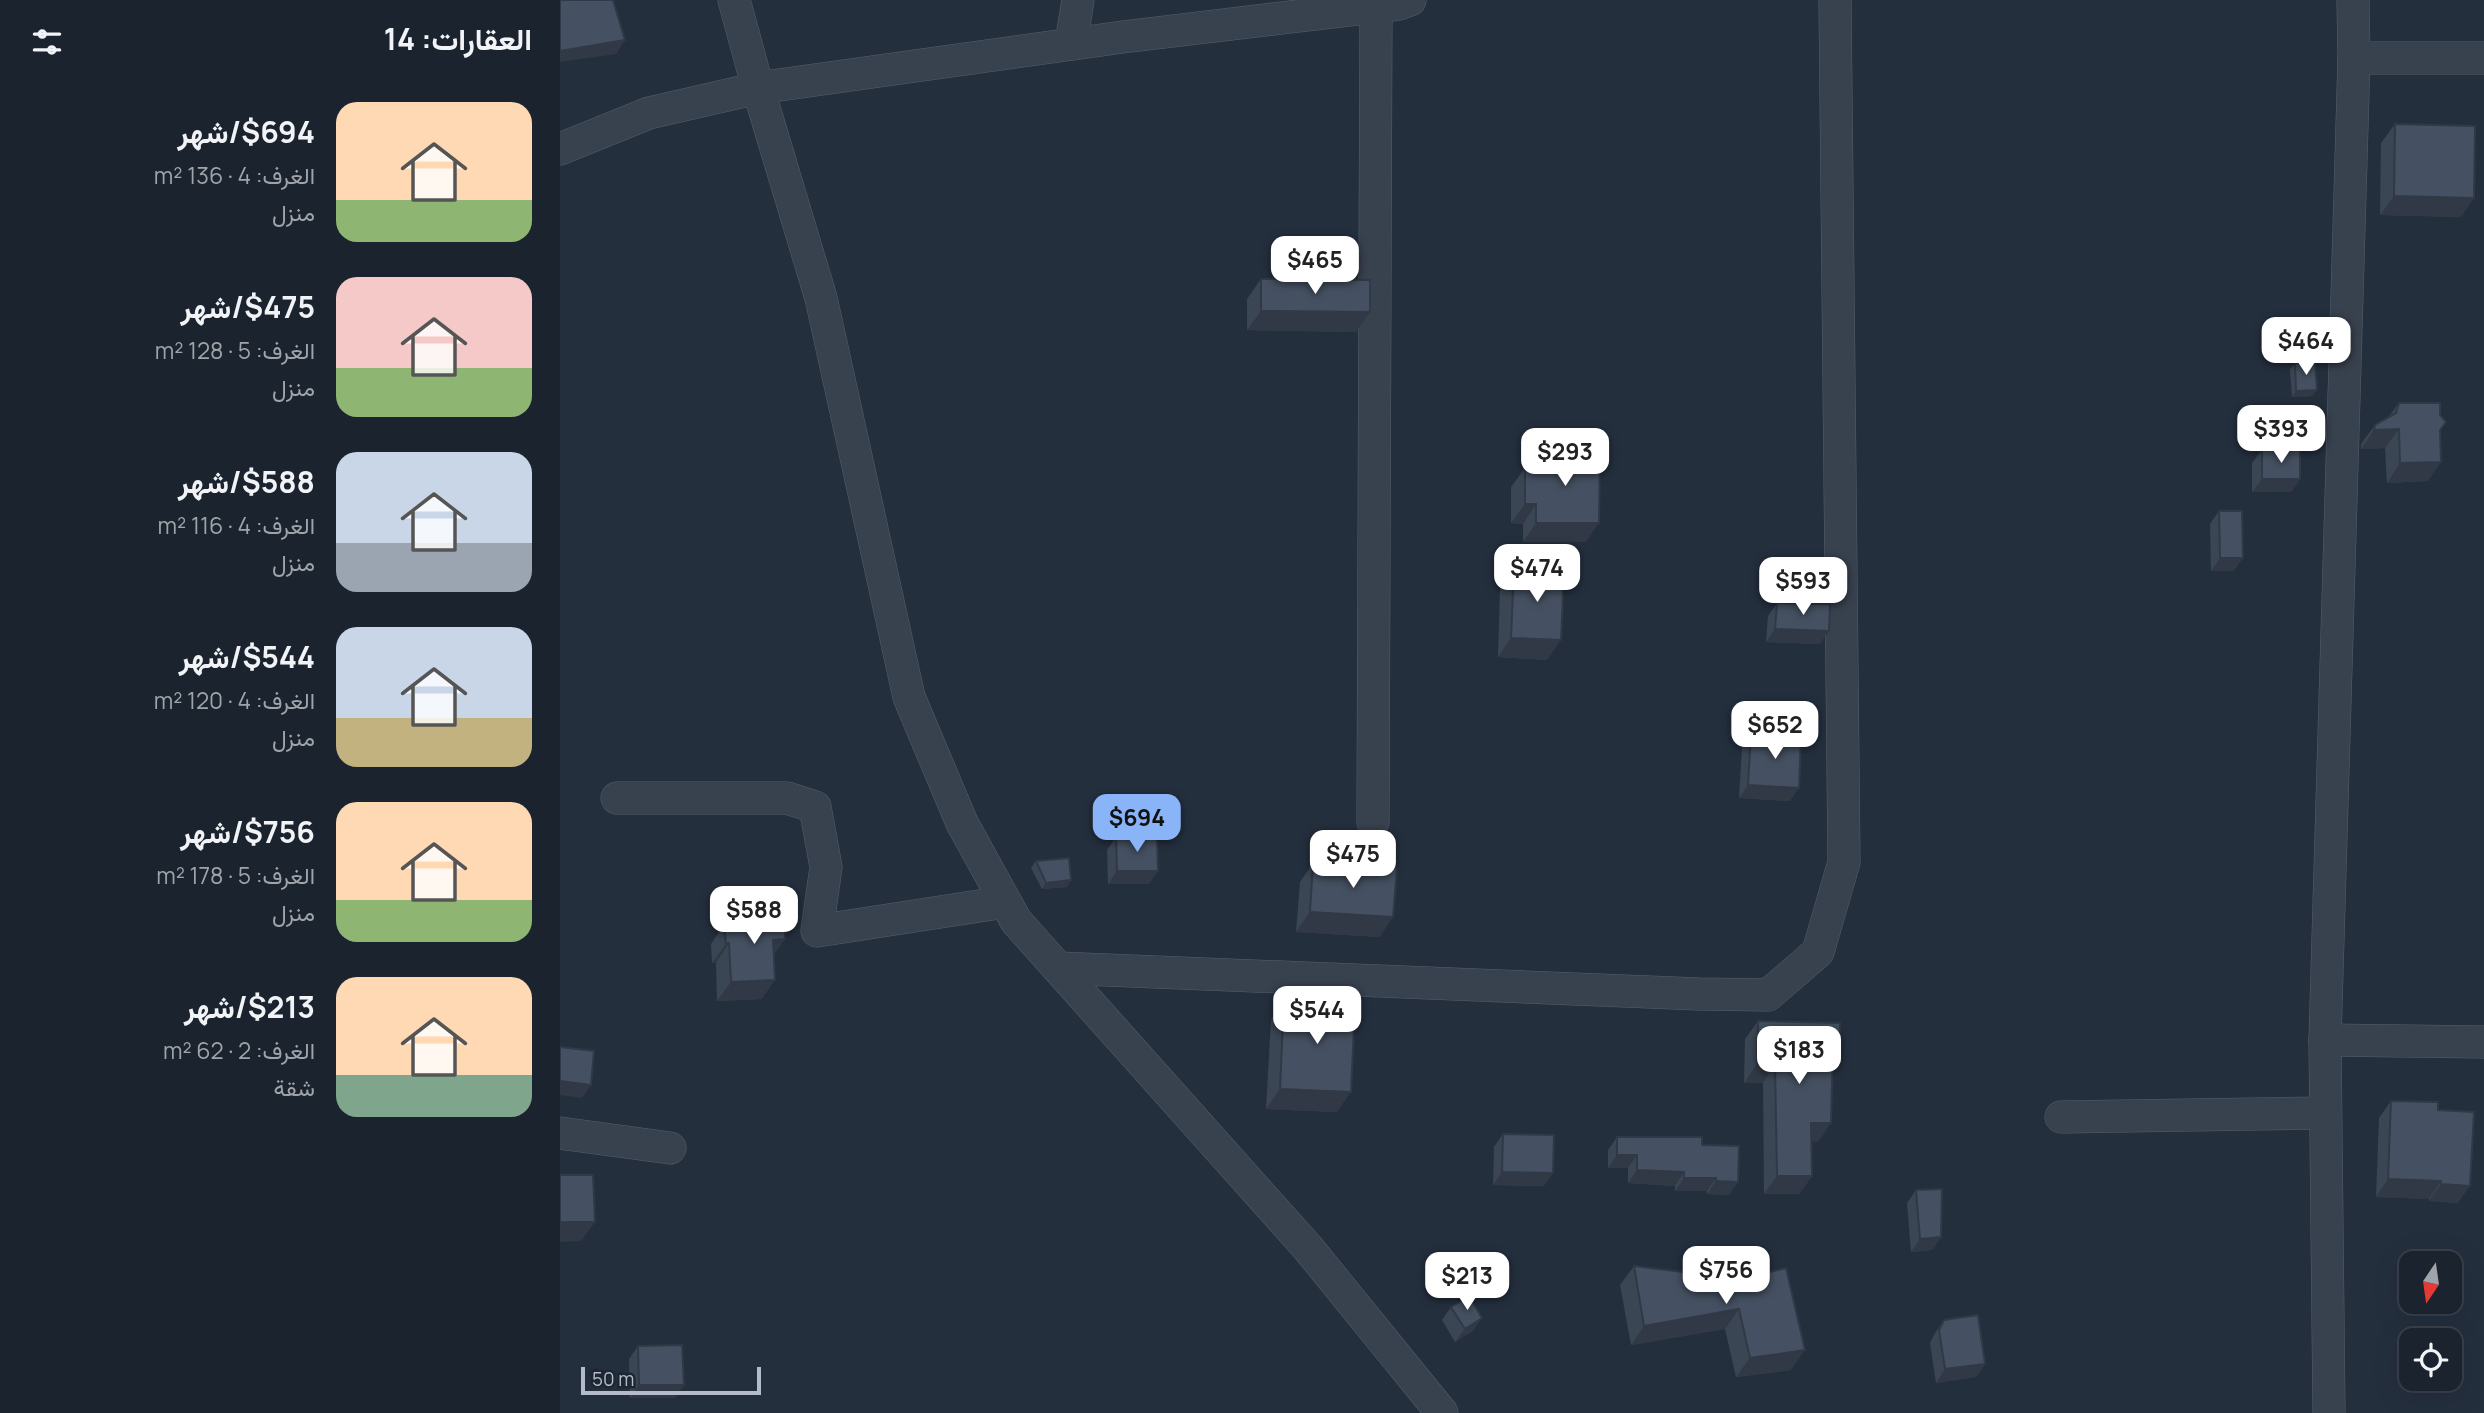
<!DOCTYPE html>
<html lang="ar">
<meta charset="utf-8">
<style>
body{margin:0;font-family:Manrope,Vazirmatn,sans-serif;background:#242b36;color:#f1f3f6;direction:rtl;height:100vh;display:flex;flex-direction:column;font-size:26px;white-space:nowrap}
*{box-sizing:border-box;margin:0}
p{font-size:23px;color:#a0a4aa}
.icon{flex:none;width:38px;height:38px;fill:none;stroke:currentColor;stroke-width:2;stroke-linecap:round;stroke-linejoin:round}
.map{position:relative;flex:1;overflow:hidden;direction:ltr}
.panel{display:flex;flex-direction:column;background:#1b232e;width:560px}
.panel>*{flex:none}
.needle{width:46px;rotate:193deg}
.fabs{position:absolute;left:1839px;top:1251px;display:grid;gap:14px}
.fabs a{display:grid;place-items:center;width:63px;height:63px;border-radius:14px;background:#1b232e;box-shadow:0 7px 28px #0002,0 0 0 2px #39404a;font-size:35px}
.scale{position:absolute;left:21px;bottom:18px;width:180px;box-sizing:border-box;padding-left:7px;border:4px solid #b4bcc9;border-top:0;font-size:19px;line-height:24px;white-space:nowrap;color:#b4bcc9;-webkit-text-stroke:5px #1d2633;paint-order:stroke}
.price{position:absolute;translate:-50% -60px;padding:0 16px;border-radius:14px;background:#fff;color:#222;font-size:23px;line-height:46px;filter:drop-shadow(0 2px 4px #0008)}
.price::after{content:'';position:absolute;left:50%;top:42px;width:21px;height:16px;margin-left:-10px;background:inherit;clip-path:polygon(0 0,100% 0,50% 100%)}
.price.active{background:#8ab4f8;color:#111}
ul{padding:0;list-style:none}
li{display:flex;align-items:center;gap:21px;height:175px;padding:0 28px}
li span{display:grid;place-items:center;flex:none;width:196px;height:140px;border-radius:21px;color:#555}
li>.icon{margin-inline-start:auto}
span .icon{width:84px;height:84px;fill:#fffc;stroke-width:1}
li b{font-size:30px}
h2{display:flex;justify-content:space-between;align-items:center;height:84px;padding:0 28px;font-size:30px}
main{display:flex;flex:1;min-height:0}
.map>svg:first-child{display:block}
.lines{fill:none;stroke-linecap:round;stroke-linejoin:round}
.minor-casing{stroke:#565f6c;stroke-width:33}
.minor{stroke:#38414e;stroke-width:32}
.wall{fill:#3b4654}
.shaded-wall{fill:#303945}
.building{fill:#455162;stroke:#303945;stroke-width:2}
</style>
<main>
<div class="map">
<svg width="1924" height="1413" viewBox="0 0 1924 1413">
<rect width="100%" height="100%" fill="#242f3e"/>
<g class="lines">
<!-- minor casing -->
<g class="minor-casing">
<g id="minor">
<path d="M 174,0 L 198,88 L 261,298 L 349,697 L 402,823 L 456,921 L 748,1248 L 882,1413"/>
<path d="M 511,44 L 518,0"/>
<path d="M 1794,58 L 1924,58"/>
<path d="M 0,149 L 89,113 L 198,88 L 563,37 L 839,4 L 850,0"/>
<path d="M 57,798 L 227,798 L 255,807 L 266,867 L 257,931 L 445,902"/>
<path d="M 813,822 L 816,7"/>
<path d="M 498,968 L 1139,994 L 1208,995 L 1258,952 L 1284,862 L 1275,0"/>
<path d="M 1765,1040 L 1924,1042"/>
<path d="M 1501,1117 L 1765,1113"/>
<path d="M 0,1133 L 110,1148"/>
<path d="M 1769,1413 L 1765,1040 L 1794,58 L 1793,0"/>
</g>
</g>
<!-- minor -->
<use href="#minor" class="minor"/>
</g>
<!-- wall -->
<g class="wall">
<path d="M 1835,124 L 1901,217 L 1820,215 L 1821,143 Z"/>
<path d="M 701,279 L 810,312 L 796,332 L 687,330 L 687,299 Z"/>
<path d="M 1735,363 L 1757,390 L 1752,396 L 1732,397 L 1730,369 Z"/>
<path d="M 1839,403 L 1880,431 L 1868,481 L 1827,483 L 1825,448 L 1801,449 L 1801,444 L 1815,425 L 1829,416 Z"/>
<path d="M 1702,450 L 1740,479 L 1731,492 L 1692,492 L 1692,463 Z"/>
<path d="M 979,453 L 1026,542 L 963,542 L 963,524 L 951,523 L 951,487 L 965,468 L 969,468 Z"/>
<path d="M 1659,511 L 1674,571 L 1651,571 L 1650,524 Z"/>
<path d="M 954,568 L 987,660 L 938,657 L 940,587 Z"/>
<path d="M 1217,603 L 1260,644 L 1206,642 L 1208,616 Z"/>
<path d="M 1191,734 L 1230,801 L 1179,798 L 1182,747 Z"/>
<path d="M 556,837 L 589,884 L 548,884 L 547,850 Z"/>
<path d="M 476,861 L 511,880 L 507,887 L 482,889 L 471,868 Z"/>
<path d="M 753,863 L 820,937 L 736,932 L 740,882 Z"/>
<path d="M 177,915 L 214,955 L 202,999 L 157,1001 L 156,963 L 152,963 L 151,944 L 164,924 L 170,924 Z"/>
<path d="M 724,1000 L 777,1112 L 706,1109 L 711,1020 Z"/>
<path d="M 1198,1021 L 1280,1045 L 1273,1055 L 1258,1142 L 1251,1141 L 1252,1176 L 1239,1194 L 1204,1194 L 1203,1083 L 1184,1083 L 1185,1039 Z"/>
<path d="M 1831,1101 L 1878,1110 L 1898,1203 L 1869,1201 L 1869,1199 L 1816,1197 L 1819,1118 Z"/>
<path d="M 943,1134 L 984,1186 L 933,1185 L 934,1147 Z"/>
<path d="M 1057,1137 L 1142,1145 L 1169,1195 L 1147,1194 L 1147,1191 L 1115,1191 L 1115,1186 L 1068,1183 L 1068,1168 L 1048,1168 L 1048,1150 Z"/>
<path d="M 1356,1190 L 1381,1237 L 1372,1250 L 1351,1252 L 1347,1203 Z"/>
<path d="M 1074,1266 L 1141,1289 L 1226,1268 L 1231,1370 L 1176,1377 L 1165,1329 L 1071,1345 L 1060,1285 Z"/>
<path d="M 891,1307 L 913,1331 L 895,1342 L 882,1320 Z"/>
<path d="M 1384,1320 L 1425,1364 L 1416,1377 L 1376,1383 L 1370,1343 L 1375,1333 Z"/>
<path d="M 78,1346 L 115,1398 L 70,1398 L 69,1359 Z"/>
</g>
<!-- shaded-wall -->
<g class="shaded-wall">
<path d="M 65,40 L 56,54 L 0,62 L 0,51 Z"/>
<path d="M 1834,196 L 1914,198 L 1901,217 L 1820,215 Z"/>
<path d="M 701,311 L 810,312 L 796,332 L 687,330 Z"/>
<path d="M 1757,390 L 1752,396 L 1732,397 L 1736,391 Z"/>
<path d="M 1839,429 L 1825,448 L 1801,449 L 1814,430 Z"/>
<path d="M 1881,462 L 1868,481 L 1827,483 L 1840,463 Z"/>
<path d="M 1702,479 L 1740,479 L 1731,492 L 1692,492 Z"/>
<path d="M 965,504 L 976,504 L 963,524 L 951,523 Z"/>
<path d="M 976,523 L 1039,523 L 1026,542 L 963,542 Z"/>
<path d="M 1660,558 L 1683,558 L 1674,571 L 1651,571 Z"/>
<path d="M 1215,629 L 1269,631 L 1260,644 L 1206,642 Z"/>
<path d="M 951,638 L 1001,640 L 987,660 L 938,657 Z"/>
<path d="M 1188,785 L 1239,788 L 1230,801 L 1179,798 Z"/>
<path d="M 557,871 L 598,871 L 589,884 L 548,884 Z"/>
<path d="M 511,880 L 507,887 L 482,889 L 486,883 Z"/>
<path d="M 750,912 L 833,917 L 820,937 L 736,932 Z"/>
<path d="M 225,939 L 211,959 L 213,940 Z"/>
<path d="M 169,943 L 156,963 L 152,963 L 166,944 Z"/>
<path d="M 215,980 L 202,999 L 157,1001 L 171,982 Z"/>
<path d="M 1273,1045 L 1280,1045 L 1267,1064 Z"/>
<path d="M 1197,1064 L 1215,1064 L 1203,1083 L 1184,1083 Z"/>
<path d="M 0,1081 L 31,1085 L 22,1098 L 0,1095 Z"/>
<path d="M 720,1089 L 791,1092 L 777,1112 L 706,1109 Z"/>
<path d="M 1251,1123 L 1271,1123 L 1258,1142 L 1238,1141 Z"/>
<path d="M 1057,1155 L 1077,1155 L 1068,1168 L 1048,1168 Z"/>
<path d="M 1077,1170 L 1124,1172 L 1115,1186 L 1068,1183 Z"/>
<path d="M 942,1172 L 993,1173 L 984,1186 L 933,1185 Z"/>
<path d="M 1217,1176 L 1252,1176 L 1239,1194 L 1204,1194 Z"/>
<path d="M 1124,1178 L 1156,1178 L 1147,1191 L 1115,1191 Z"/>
<path d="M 1828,1179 L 1881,1181 L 1869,1199 L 1816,1197 Z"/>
<path d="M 1156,1181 L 1178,1182 L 1169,1195 L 1147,1194 Z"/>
<path d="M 1881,1184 L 1910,1186 L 1898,1203 L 1869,1201 Z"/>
<path d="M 0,1222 L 35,1222 L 21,1241 L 0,1242 Z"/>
<path d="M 1381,1237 L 1372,1250 L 1351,1252 L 1360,1239 Z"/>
<path d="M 1179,1309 L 1165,1329 L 1071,1345 L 1084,1326 Z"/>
<path d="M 922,1318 L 913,1331 L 895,1342 L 905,1329 Z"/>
<path d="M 1245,1350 L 1231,1370 L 1176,1377 L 1190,1358 Z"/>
<path d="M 1425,1364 L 1416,1377 L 1376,1383 L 1385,1369 Z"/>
<path d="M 79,1385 L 124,1385 L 115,1398 L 70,1398 Z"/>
</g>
<!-- building -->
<g class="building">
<path d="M 0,0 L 53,0 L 65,40 L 0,51 Z"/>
<path d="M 1835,124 L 1915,126 L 1914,198 L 1834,196 Z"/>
<path d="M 701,279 L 810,280 L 810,312 L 701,311 Z"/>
<path d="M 1755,362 L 1757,390 L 1736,391 L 1735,363 Z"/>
<path d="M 1839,403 L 1880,403 L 1880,415 L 1886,422 L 1880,430 L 1881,462 L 1840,463 L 1839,429 L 1814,430 L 1815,425 L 1836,413 Z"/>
<rect x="1702" y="450" width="38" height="29"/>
<path d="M 979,453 L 1040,454 L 1039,523 L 976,523 L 976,504 L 965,504 L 965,468 L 979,468 Z"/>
<path d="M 1659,511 L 1682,511 L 1683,558 L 1660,558 Z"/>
<path d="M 954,568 L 1004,570 L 1001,640 L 951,638 Z"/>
<path d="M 1217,603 L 1270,604 L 1269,631 L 1215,629 Z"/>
<path d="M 1191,734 L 1241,737 L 1239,788 L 1188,785 Z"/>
<path d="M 597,836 L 598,871 L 557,871 L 556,837 Z"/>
<path d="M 509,858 L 511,880 L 486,883 L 476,861 Z"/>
<path d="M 753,863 L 837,868 L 833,917 L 750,912 Z"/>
<path d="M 224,912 L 225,939 L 213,940 L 215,980 L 171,982 L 169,943 L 166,944 L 164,924 L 177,924 L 177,915 Z"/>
<path d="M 724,1000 L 795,1004 L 791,1092 L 720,1089 Z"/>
<path d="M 1198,1021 L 1280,1023 L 1280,1045 L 1273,1045 L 1271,1123 L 1251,1123 L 1252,1176 L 1217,1176 L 1215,1064 L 1197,1064 Z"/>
<path d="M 0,1047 L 34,1051 L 31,1085 L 0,1081 Z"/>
<path d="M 1831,1101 L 1878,1102 L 1878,1110 L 1914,1112 L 1910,1186 L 1881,1184 L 1881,1181 L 1828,1179 Z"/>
<path d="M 943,1134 L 994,1135 L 993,1173 L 942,1172 Z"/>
<path d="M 1057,1137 L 1142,1137 L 1142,1145 L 1179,1146 L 1178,1182 L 1156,1181 L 1156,1178 L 1124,1178 L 1124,1172 L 1077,1170 L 1077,1155 L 1057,1155 Z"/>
<path d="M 0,1175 L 33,1175 L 35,1222 L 0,1222 Z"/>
<path d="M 1382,1189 L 1381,1237 L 1360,1239 L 1356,1190 Z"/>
<path d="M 1074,1266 L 1139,1274 L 1141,1289 L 1226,1268 L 1245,1350 L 1190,1358 L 1179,1309 L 1084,1326 Z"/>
<path d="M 909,1296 L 922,1318 L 905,1329 L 891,1307 Z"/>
<path d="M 1418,1315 L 1425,1364 L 1385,1369 L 1379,1330 L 1384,1320 Z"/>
<path d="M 122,1345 L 124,1385 L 79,1385 L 78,1346 Z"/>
</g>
</svg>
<div class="fabs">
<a><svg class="needle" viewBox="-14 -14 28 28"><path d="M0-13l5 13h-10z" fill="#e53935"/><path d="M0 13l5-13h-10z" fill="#a0a4aa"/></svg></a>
<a><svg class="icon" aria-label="locate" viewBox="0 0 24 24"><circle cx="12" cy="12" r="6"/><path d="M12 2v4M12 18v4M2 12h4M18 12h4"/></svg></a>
</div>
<div class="scale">50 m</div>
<b class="price" style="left:755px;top:296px">$465</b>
<b class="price" style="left:1746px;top:377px">$464</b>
<b class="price" style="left:1721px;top:465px">$393</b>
<b class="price" style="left:1005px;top:488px">$293</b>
<b class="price" style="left:977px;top:604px">$474</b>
<b class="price" style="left:1243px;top:617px">$593</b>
<b class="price" style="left:1215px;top:761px">$652</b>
<b class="price active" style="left:577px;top:854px">$694</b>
<b class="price" style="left:793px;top:890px">$475</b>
<b class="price" style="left:194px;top:946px">$588</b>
<b class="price" style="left:757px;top:1046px">$544</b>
<b class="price" style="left:1239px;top:1086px">$183</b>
<b class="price" style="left:1166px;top:1306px">$756</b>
<b class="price" style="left:907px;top:1312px">$213</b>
</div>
<section class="panel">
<h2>العقارات: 14<svg class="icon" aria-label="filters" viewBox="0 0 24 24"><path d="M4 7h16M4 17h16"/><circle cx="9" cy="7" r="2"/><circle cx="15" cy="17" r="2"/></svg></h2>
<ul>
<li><span style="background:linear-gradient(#ffd9b3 70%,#8fb573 0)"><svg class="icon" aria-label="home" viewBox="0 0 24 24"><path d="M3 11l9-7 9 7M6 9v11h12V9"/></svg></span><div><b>$694/شهر</b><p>الغرف: 4 · 136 m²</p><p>منزل</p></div></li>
<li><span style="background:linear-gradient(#f6c9c9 65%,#8fb573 0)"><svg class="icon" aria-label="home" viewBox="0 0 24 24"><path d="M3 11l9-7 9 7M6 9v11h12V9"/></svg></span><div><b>$475/شهر</b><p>الغرف: 5 · 128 m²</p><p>منزل</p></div></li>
<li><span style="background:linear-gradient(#c9d6e8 65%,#9aa5b1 0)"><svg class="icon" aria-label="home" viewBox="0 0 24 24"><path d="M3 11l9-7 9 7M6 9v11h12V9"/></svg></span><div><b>$588/شهر</b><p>الغرف: 4 · 116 m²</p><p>منزل</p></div></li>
<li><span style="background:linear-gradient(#c9d6e8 65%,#c2b280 0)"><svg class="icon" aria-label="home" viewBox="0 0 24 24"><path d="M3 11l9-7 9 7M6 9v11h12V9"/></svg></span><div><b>$544/شهر</b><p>الغرف: 4 · 120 m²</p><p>منزل</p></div></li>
<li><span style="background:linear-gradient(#ffd9b3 70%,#8fb573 0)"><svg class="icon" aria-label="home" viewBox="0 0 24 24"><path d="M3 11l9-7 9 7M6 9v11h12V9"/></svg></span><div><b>$756/شهر</b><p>الغرف: 5 · 178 m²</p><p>منزل</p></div></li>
<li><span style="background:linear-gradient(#ffd9b3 70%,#7fa58c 0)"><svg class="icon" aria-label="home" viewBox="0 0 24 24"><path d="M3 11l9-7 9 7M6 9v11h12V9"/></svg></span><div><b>$213/شهر</b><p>الغرف: 2 · 62 m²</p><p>شقة</p></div></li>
</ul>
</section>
</main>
